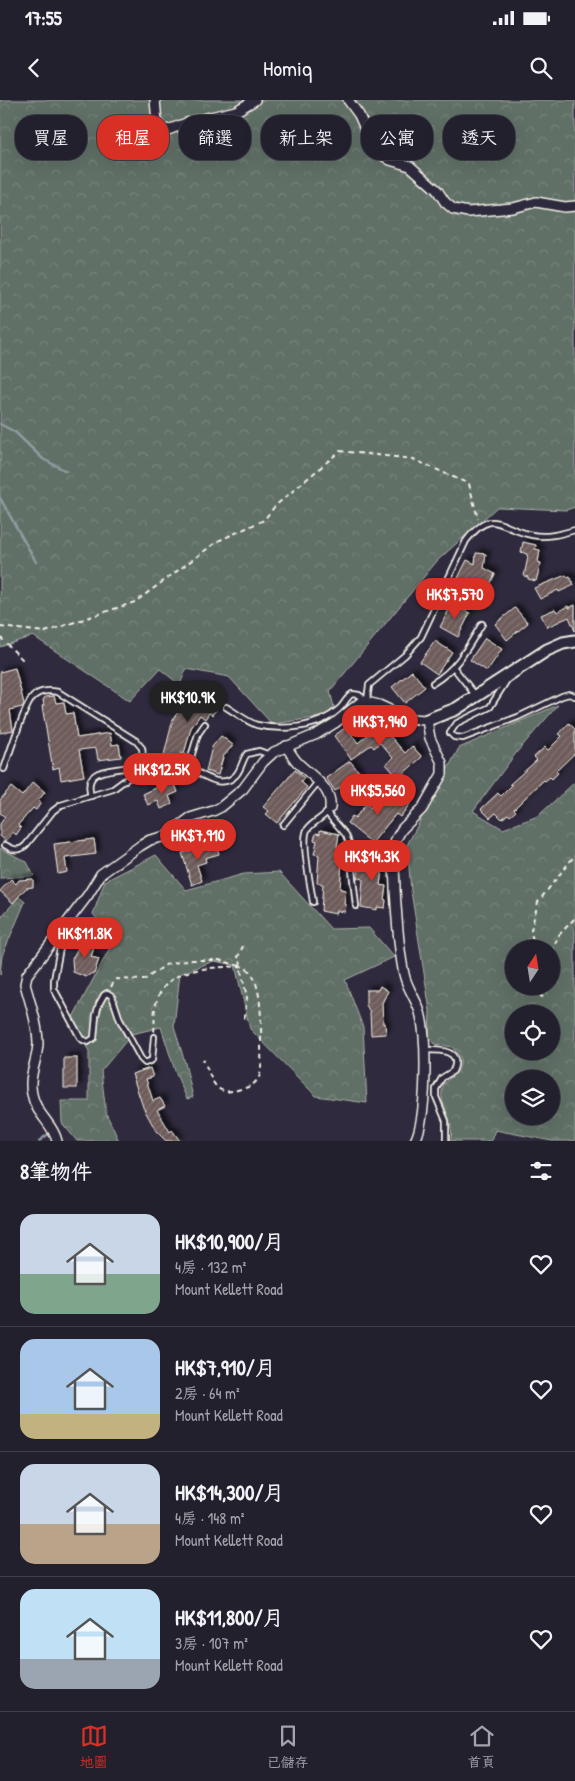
<!DOCTYPE html>
<html lang="zh-TW">
<meta charset="utf-8">
<style>
body{margin:0;font-family:"Patrick Hand","LXGW WenKai TC",sans-serif;background:#2b2836;color:#f1f3f6;height:100vh;display:flex;flex-direction:column;font-size:19px;white-space:nowrap}
*{box-sizing:border-box;margin:0}
p{font-size:16px;color:#a3a3aa}
.icon{flex:none;width:28px;height:28px;fill:none;stroke:currentColor;stroke-width:2;stroke-linecap:round;stroke-linejoin:round}
.map{position:relative;height:1041px;overflow:hidden}
.sheet{display:flex;flex-direction:column;background:#23202e;flex:1}
.sheet>*{flex:none}
.hud{position:absolute;left:15px;top:15px;width:545px;height:45px;display:flex;gap:10px}
.needle{width:32px;rotate:12deg}
.fabs{position:absolute;left:505px;top:840px;display:grid;gap:10px}
.fabs a{display:grid;place-items:center;width:55px;height:55px;border-radius:50%;background:#23202e;box-shadow:0 5px 20px #0002,0 0 0 1px #403e4a;font-size:25px}
.price{position:absolute;translate:-50% -42px;padding:0 11px;border-radius:18px;background:#d93025;color:#fff;font-size:16px;line-height:32px;filter:drop-shadow(0 1px 2px #0008)}
.price::after{content:'';position:absolute;left:50%;top:30px;width:15px;height:11px;margin-left:-8px;background:inherit;clip-path:polygon(0 0,100% 0,50% 100%)}
.price.on{background:#222;color:#fff}
ul{padding:0;list-style:none}
li{display:flex;align-items:center;gap:15px;height:125px;padding:0 20px}
li+li{border-top:1px solid #403e4a}
li span{display:grid;place-items:center;flex:none;width:140px;height:100px;border-radius:15px;color:#555}
li>.icon{margin-inline-start:auto}
span .icon{width:60px;height:60px;fill:#fffc;stroke-width:1}
li b{font-size:21px}
h2{display:flex;justify-content:space-between;align-items:center;height:60px;padding:0 20px;font-size:21px}
.tag{padding:0 18px;border-radius:20px;background:#23202e;box-shadow:0 5px 20px #0002,0 0 0 1px #403e4a;font-size:18px;line-height:45px}
.tag.on{background:#d93025;color:#fff}
.status{display:flex;justify-content:space-between;align-items:center;height:35px;padding:0 25px;background:#23202e;direction:ltr}
.status svg{height:14px;fill:currentColor}
header{display:flex;justify-content:space-between;align-items:center;height:65px;padding:0 20px;background:#23202e;font-size:22px;font-weight:600}
.tabs{display:flex;justify-content:space-around;align-items:center;height:70px;border-top:1px solid #403e4a;background:#23202e;font-size:14px;color:#a3a3aa}
.tabs a{display:grid;justify-items:center;gap:2px}
.tabs .on{color:#d93025}
.map>svg:first-child{display:block}
.forest{fill:url(#forest-crowns);stroke:#aab0a7;fill-rule:evenodd}
.lines{fill:none;stroke-linecap:round;stroke-linejoin:round}
.stream{stroke:#8f9ca1;stroke-width:2.5}
.building{fill:url(#building-hatch);stroke:#f4f1e8;filter:url(#shadow)}
.lane-casing{stroke:#f4f1e8;stroke-width:8}
.street-casing{stroke:#f4f1e8;stroke-width:12}
.secondary-casing{stroke:#f4f1e8;stroke-width:15}
.path{stroke:#f4f1e8;stroke-width:2;stroke-dasharray:5 4;stroke-linecap:butt}
.lane{stroke:#2f2a3d;stroke-width:4.5}
.street{stroke:#2f2a3d;stroke-width:9}
.secondary{stroke:#2f2a3d;stroke-width:11}
</style>
<div class="status"><b>17:55</b><svg viewBox="0 0 49 12"><path d="M0 12V9h3v3zM5 12V6h3v6zM10 12V3h3v9zM15 12V0h3v12zM26 1h20v11H26zM47 4h2v5h-2z"/></svg></div>
<header><svg class="icon" aria-label="back" viewBox="0 0 24 24"><path d="M15 5l-7 7 7 7"/></svg>Homiq<svg class="icon" aria-label="search" viewBox="0 0 24 24"><circle cx="10" cy="10" r="6"/><path d="M15 15l6 6"/></svg></header>
<div class="map">
<svg width="575" height="1041" viewBox="0 0 575 1041">
<defs>
<pattern id="forest-crowns" width="20" height="18" patternUnits="userSpaceOnUse" patternTransform="scale(1.25)"><rect width="20" height="18" fill="#606f66"/><path d="M2 6a3 3 0 1 1 6 0M12 15a3 3 0 1 1 6 0" fill="none" stroke="#77847c"/></pattern>
<pattern id="building-hatch" width="6" height="6" patternUnits="userSpaceOnUse" patternTransform="scale(1.25)"><rect width="6" height="6" fill="#6d5b5a"/><path d="M-1 1l2-2M0 6l6-6M5 7l2-2" fill="none" stroke="#827372"/></pattern>
<filter id="shadow"><feDropShadow dx="4" dy="-4" stdDeviation="2.5" flood-color="#0009"/></filter>
</defs>
<rect width="100%" height="100%" fill="#2f2a3d"/>
<filter id="ink" filterUnits="userSpaceOnUse"><feTurbulence type="fractalNoise" baseFrequency=".02" numOctaves="2"/><feDisplacementMap in="SourceGraphic" scale="10" xChannelSelector="R" yChannelSelector="G"/><feConvolveMatrix kernelMatrix="1 2 1 2 8 2 1 2 1" color-interpolation-filters="sRGB"/></filter>
<g filter="url(#ink)">
<!-- forest -->
<g class="forest">
<path d="M 0,0 L 575,0 L 575,407 L 566,410 L 497,407 L 437,461 L 330,591 L 336,615 L 272,624 L 229,577 L 186,569 L 180,585 L 160,569 L 130,601 L 33,536 L 0,547 Z"/>
<path d="M 558,605 L 516,653 L 473,711 L 503,729 L 538,716 L 575,682 L 575,1041 L 552,1041 L 495,1030 L 491,1041 L 451,1041 C 455,1019 439,1006 442,990 C 445,975 463,977 460,957 L 452,947 L 435,944 L 429,937 L 430,911 L 411,791 L 407,745 L 459,648 ZM 514,849 L 551,849 L 551,886 L 514,886 ZM 514,914 L 551,914 L 551,951 L 514,951 ZM 514,979 L 551,979 L 551,1016 L 514,1016 Z"/>
<path d="M 0,748 L 27,762 L 34,776 L 0,778 Z"/>
<path d="M 156,755 L 186,790 L 244,774 L 279,772 L 331,829 L 369,828 L 394,857 L 345,880 L 363,927 L 367,1003 L 316,996 L 250,929 L 235,865 L 214,861 L 180,874 L 174,926 L 185,963 L 193,997 L 187,999 L 176,974 L 161,927 L 132,934 L 101,971 L 106,1013 L 119,1041 L 77,1041 L 62,1023 L 61,1001 L 89,1001 L 89,951 L 71,921 L 114,840 L 93,814 L 105,781 Z"/>
<path d="M 19,797 L 25,802 L 2,856 L 0,875 L 0,818 Z"/>
</g>
<g class="lines">
<!-- stream -->
<g class="stream">
<path d="M 0,324 L 15,332 L 43,359 L 66,371"/>
<path d="M 0,398 L 36,462"/>
<path d="M 39,1041 L 50,1033"/>
</g>
</g>
<!-- building -->
<g class="building">
<path d="M 523,442 L 536,445 L 535,449 L 540,450 L 538,462 L 541,463 L 536,481 L 528,479 L 528,477 L 524,476 L 528,457 L 527,456 L 527,454 L 521,452 Z"/>
<path d="M 476,453 L 486,454 L 484,468 L 495,474 L 483,498 L 454,486 L 467,460 L 475,464 Z"/>
<path d="M 566,475 L 568,478 L 570,477 L 574,485 L 559,492 L 558,490 L 540,499 L 534,488 Z"/>
<path d="M 452,504 L 470,513 L 458,537 L 440,527 Z"/>
<path d="M 575,505 L 575,531 L 569,517 L 547,527 L 541,515 L 555,509 L 557,512 L 568,506 L 569,508 Z"/>
<path d="M 515,508 L 528,523 L 507,540 L 495,524 Z"/>
<path d="M 485,538 L 502,549 L 487,571 L 470,560 Z"/>
<path d="M 435,541 L 452,552 L 437,574 L 420,562 Z"/>
<path d="M 15,568 L 24,604 L 22,607 L 10,610 L 13,630 L 0,633 L 0,572 Z"/>
<path d="M 412,571 L 425,587 L 405,603 L 392,587 Z"/>
<path d="M 196,588 L 217,602 L 213,606 L 217,609 L 212,615 L 209,613 L 205,619 L 200,615 L 191,628 L 184,654 L 181,653 L 179,660 L 164,655 L 173,619 L 181,608 L 184,610 L 192,598 L 192,591 Z"/>
<path d="M 54,596 L 56,603 L 64,602 L 66,614 L 73,613 L 77,638 L 110,633 L 112,645 L 119,644 L 121,657 L 98,660 L 96,648 L 79,650 L 84,676 L 61,680 L 59,667 L 53,669 L 42,606 L 44,605 L 43,600 L 45,597 Z"/>
<path d="M 386,619 L 395,629 L 389,635 L 405,653 L 412,646 L 422,657 L 398,678 L 386,664 L 393,658 L 380,643 L 374,648 L 371,645 L 351,659 L 334,636 L 346,627 L 358,643 Z"/>
<path d="M 569,623 L 575,629 L 575,653 L 556,671 L 558,673 L 552,679 L 550,677 L 545,681 L 544,680 L 525,698 L 514,709 L 516,711 L 510,716 L 508,714 L 502,719 L 496,713 L 490,718 L 481,709 L 498,693 L 501,696 L 512,685 L 510,684 L 537,660 L 534,657 L 545,647 L 548,650 L 562,636 L 559,634 Z"/>
<path d="M 221,636 L 233,645 L 223,657 L 218,675 L 206,671 L 212,647 Z"/>
<path d="M 350,661 L 360,673 L 335,691 L 326,678 Z"/>
<path d="M 295,670 L 304,678 L 301,682 L 307,687 L 277,723 L 266,714 L 269,711 L 263,707 Z"/>
<path d="M 173,680 L 178,692 L 169,696 L 172,704 L 161,709 L 158,701 L 148,705 L 143,694 Z"/>
<path d="M 33,682 L 45,692 L 38,701 L 41,703 L 36,710 L 33,708 L 18,725 L 21,728 L 16,735 L 13,732 L 6,741 L 0,736 L 0,724 L 5,717 L 0,713 L 0,700 L 11,687 L 22,696 Z"/>
<path d="M 411,692 L 416,696 L 400,717 L 396,714 L 372,743 L 347,723 L 352,716 L 355,718 L 366,704 L 371,708 L 382,693 L 400,706 Z"/>
<path d="M 320,730 L 339,734 L 337,747 L 340,747 L 337,761 L 342,762 L 340,789 L 346,790 L 344,804 L 346,804 L 345,812 L 337,811 L 336,814 L 321,811 L 323,784 L 317,783 L 319,755 L 314,754 L 317,741 L 314,740 L 316,733 L 320,734 Z"/>
<path d="M 94,739 L 96,754 L 65,758 L 67,772 L 58,774 L 54,744 Z"/>
<path d="M 216,743 L 219,754 L 205,758 L 206,762 L 197,765 L 202,781 L 192,785 L 182,753 Z"/>
<path d="M 363,754 L 382,757 L 380,771 L 382,771 L 380,785 L 386,786 L 384,799 L 386,800 L 385,808 L 377,807 L 377,810 L 361,807 L 363,779 L 357,778 L 360,765 L 357,764 L 358,757 L 362,758 Z"/>
<path d="M 11,779 L 16,784 L 19,780 L 33,779 L 33,787 L 26,788 L 13,803 L 0,791 Z"/>
<path d="M 86,839 L 96,842 L 91,857 L 99,859 L 94,874 L 92,873 L 86,877 L 73,872 L 72,859 L 79,846 L 85,843 Z"/>
<path d="M 380,886 L 388,891 L 382,903 L 383,924 L 385,924 L 386,934 L 371,935 L 370,912 L 366,905 L 366,890 L 378,890 Z"/>
<rect x="64" y="958" width="13" height="30"/>
<path d="M 150,968 L 153,977 L 146,979 L 153,1001 L 160,998 L 165,1006 L 157,1010 L 170,1032 L 172,1030 L 180,1041 L 166,1041 L 156,1031 L 143,1007 L 132,974 Z"/>
</g>
<g class="lines">
<!-- lane casing -->
<g class="lane-casing">
<g id="lane">
<path d="M 454,568 L 476,596"/>
<path d="M 507,580 L 490,607 L 457,623 L 450,633 L 454,637 L 463,638 L 518,617 L 562,596 L 569,594 L 575,596"/>
<path d="M 433,583 C 457,569 468,547 482,524"/>
<path d="M 367,601 L 369,585 L 405,555 L 421,537 L 466,441 C 493,406 500,429 532,435 C 546,438 561,434 575,430"/>
<path d="M 226,607 C 235,612 247,622 257,625 C 282,631 319,628 339,609 C 344,605 346,598 352,594 L 359,595 L 366,600"/>
<path d="M 188,667 L 198,634 L 205,624"/>
<path d="M 4,669 C 9,655 24,606 33,597 C 40,590 49,590 58,592 L 136,641 L 142,648 C 149,684 78,653 91,696"/>
<path d="M 327,713 L 346,735 L 349,743 L 356,806"/>
<path d="M 283,725 L 318,682"/>
<path d="M 5,745 C 13,750 19,752 26,745 L 53,711 L 61,705 L 113,689 L 128,678 L 170,664 C 174,664 178,664 182,665 C 198,669 219,693 236,675 C 242,668 242,660 247,654 L 259,651 L 270,655"/>
<path d="M 313,802 C 311,787 301,742 307,730 C 313,721 325,718 330,708"/>
<path d="M 63,832 L 54,880 L 54,889 L 81,939 L 88,942 L 94,938 L 96,915 L 99,904 L 104,895 L 107,893 L 112,896 L 120,920 L 141,959 L 145,963 L 152,960 L 154,937"/>
<path d="M 425,950 C 438,950 463,949 453,971 L 442,978 L 436,989 L 436,997 L 446,1021 L 446,1041"/>
</g>
</g>
<!-- street casing -->
<g class="street-casing">
<g id="street">
<path d="M 155,0 L 157,22 L 162,29 L 168,30 L 189,22 L 236,11 L 255,0"/>
<path d="M 348,0 L 359,15 L 370,40 L 381,54 L 390,60 L 410,66 L 437,90 L 445,102 L 453,109 L 468,112 L 513,108 L 536,102 L 565,107 L 575,106"/>
<path d="M 286,646 C 290,652 293,658 298,663 C 310,675 333,688 330,708"/>
<path d="M 57,1041 C 53,1023 36,1015 32,994 C 28,976 37,962 38,944 C 38,924 30,903 25,884 L 27,875 L 88,795 L 101,774 L 140,746 L 150,740 L 166,736 L 190,718 L 213,711 L 221,707 L 243,689 L 263,662 L 274,652 L 317,634 L 335,623 L 362,601 L 379,605 L 409,619 L 427,620 L 430,638 L 442,663 L 442,674 L 422,709 L 402,729 L 396,739 L 394,748 C 393,762 395,776 395,790 C 397,818 398,847 404,874 C 407,889 418,901 421,916 C 427,942 427,1018 415,1041"/>
</g>
</g>
<!-- secondary casing -->
<g class="secondary-casing">
<path id="secondary" d="M 427,620 L 456,609 L 547,550 L 563,543 L 575,541"/>
</g>
<!-- path -->
<g class="path">
<path d="M 0,527 L 45,532 L 135,502 L 218,441 L 264,420 L 275,406 L 340,351 L 413,359 L 469,384 L 478,419"/>
<path d="M 0,537 L 24,561"/>
<path d="M 534,849 L 531,830 L 538,802 L 575,755"/>
<path d="M 551,852 L 559,835 L 575,818"/>
<path d="M 240,866 L 241,860 L 238,857 L 243,846"/>
<path d="M 537,886 L 539,894 L 542,897 L 545,895 L 546,886"/>
<path d="M 111,887 L 115,879 L 144,880 L 167,864 L 192,860 L 219,860 L 240,866 L 247,897 L 244,921"/>
<path d="M 154,932 C 155,924 154,916 155,908 C 163,865 206,869 240,866 C 264,869 261,927 261,944 C 261,954 262,965 260,975 C 256,984 250,987 241,989 C 213,998 213,980 203,959"/>
</g>
<!-- lane -->
<use href="#lane" class="lane"/>
<!-- street -->
<use href="#street" class="street"/>
<!-- secondary -->
<use href="#secondary" class="secondary"/>
</g>
</g>
</svg>
<div class="fabs">
<a><svg class="needle" viewBox="-14 -14 28 28"><path d="M0-13l5 13h-10z" fill="#e53935"/><path d="M0 13l5-13h-10z" fill="#a3a3aa"/></svg></a>
<a><svg class="icon" aria-label="locate" viewBox="0 0 24 24"><circle cx="12" cy="12" r="6"/><path d="M12 2v4M12 18v4M2 12h4M18 12h4"/></svg></a>
<a><svg class="icon" aria-label="layers" viewBox="0 0 24 24"><path d="M12 4l9 5-9 5-9-5zM3 14l9 5 9-5"/></svg></a>
</div>
<b class="price" style="left:455px;top:520px">HK$7,570</b>
<b class="price on" style="left:188px;top:623px">HK$10.9K</b>
<b class="price" style="left:380px;top:647px">HK$7,940</b>
<b class="price" style="left:162px;top:695px">HK$12.5K</b>
<b class="price" style="left:378px;top:716px">HK$5,560</b>
<b class="price" style="left:198px;top:761px">HK$7,910</b>
<b class="price" style="left:372px;top:782px">HK$14.3K</b>
<b class="price" style="left:85px;top:859px">HK$11.8K</b>
<div class="hud">
<a class="tag">買屋</a>
<a class="tag on">租屋</a>
<a class="tag">篩選</a>
<a class="tag">新上架</a>
<a class="tag">公寓</a>
<a class="tag">透天</a>
</div>
</div>
<section class="sheet">
<h2>8筆物件<svg class="icon" aria-label="filters" viewBox="0 0 24 24"><path d="M4 7h16M4 17h16"/><circle cx="9" cy="7" r="2"/><circle cx="15" cy="17" r="2"/></svg></h2>
<ul>
<li><span style="background:linear-gradient(#c9d6e8 60%,#7fa58c 0)"><svg class="icon" aria-label="home" viewBox="0 0 24 24"><path d="M3 11l9-7 9 7M6 9v11h12V9"/></svg></span><div><b>HK$10,900/月</b><p>4房 · 132 m²</p><p>Mount Kellett Road</p></div><svg class="icon" aria-label="heart" viewBox="0 0 24 24"><path d="M12 20l-8-8c-3-5 5-10 8-4 3-6 11-1 8 4z"/></svg></li>
<li><span style="background:linear-gradient(#a9c7e8 75%,#c2b280 0)"><svg class="icon" aria-label="home" viewBox="0 0 24 24"><path d="M3 11l9-7 9 7M6 9v11h12V9"/></svg></span><div><b>HK$7,910/月</b><p>2房 · 64 m²</p><p>Mount Kellett Road</p></div><svg class="icon" aria-label="heart" viewBox="0 0 24 24"><path d="M12 20l-8-8c-3-5 5-10 8-4 3-6 11-1 8 4z"/></svg></li>
<li><span style="background:linear-gradient(#c9d6e8 60%,#b9a48a 0)"><svg class="icon" aria-label="home" viewBox="0 0 24 24"><path d="M3 11l9-7 9 7M6 9v11h12V9"/></svg></span><div><b>HK$14,300/月</b><p>4房 · 148 m²</p><p>Mount Kellett Road</p></div><svg class="icon" aria-label="heart" viewBox="0 0 24 24"><path d="M12 20l-8-8c-3-5 5-10 8-4 3-6 11-1 8 4z"/></svg></li>
<li><span style="background:linear-gradient(#bfe0f5 70%,#9aa5b1 0)"><svg class="icon" aria-label="home" viewBox="0 0 24 24"><path d="M3 11l9-7 9 7M6 9v11h12V9"/></svg></span><div><b>HK$11,800/月</b><p>3房 · 107 m²</p><p>Mount Kellett Road</p></div><svg class="icon" aria-label="heart" viewBox="0 0 24 24"><path d="M12 20l-8-8c-3-5 5-10 8-4 3-6 11-1 8 4z"/></svg></li>
</ul>
</section>
<nav class="tabs">
<a class="on"><svg class="icon" aria-label="map" viewBox="0 0 24 24"><path d="M3 6l6-2 6 2 6-2v14l-6 2-6-2-6 2zM9 4v14M15 6v14"/></svg>地圖</a>
<a><svg class="icon" aria-label="saved" viewBox="0 0 24 24"><path d="M7 4h10v16l-5-4-5 4z"/></svg>已儲存</a>
<a><svg class="icon" aria-label="home" viewBox="0 0 24 24"><path d="M3 11l9-7 9 7M6 9v11h12V9"/></svg>首頁</a>
</nav>
